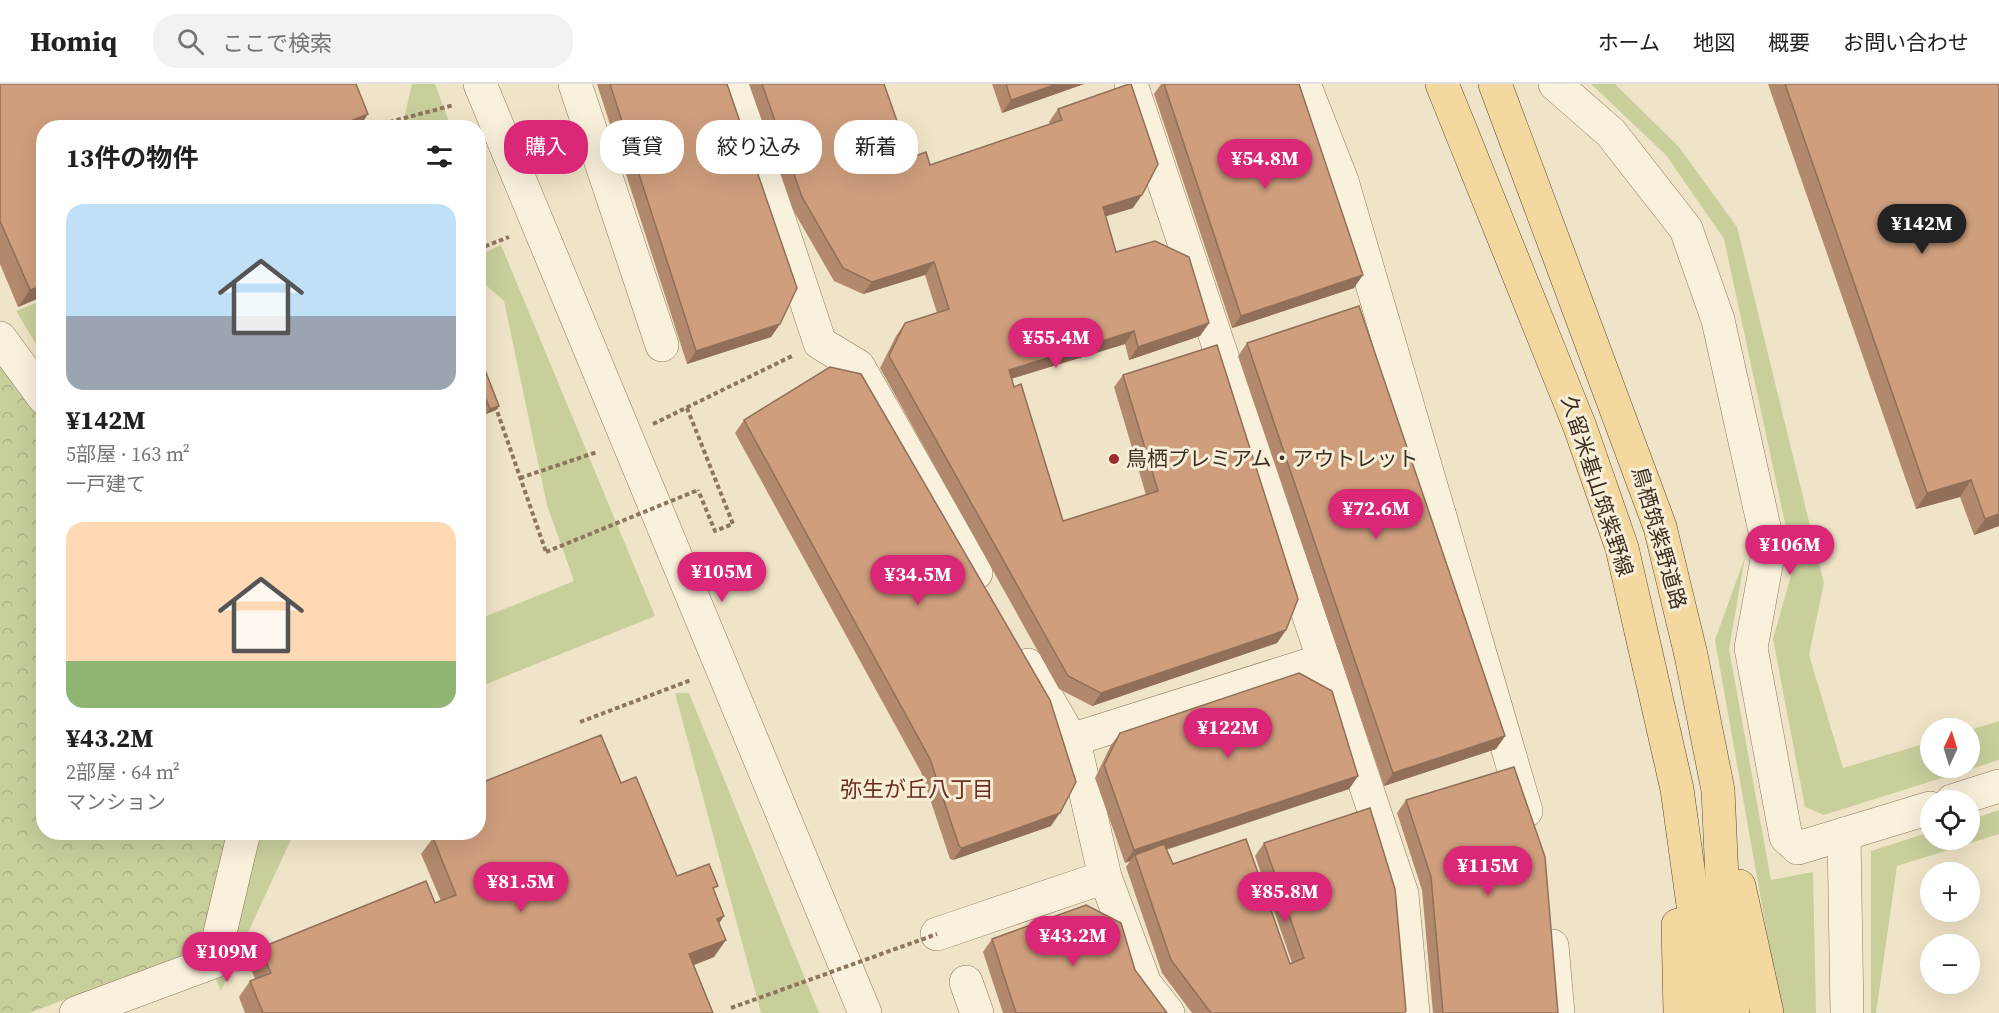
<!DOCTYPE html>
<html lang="ja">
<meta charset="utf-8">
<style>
body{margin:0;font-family:"Source Serif 4","Noto Sans JP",serif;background:#f2f2f2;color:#202124;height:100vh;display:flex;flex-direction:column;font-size:22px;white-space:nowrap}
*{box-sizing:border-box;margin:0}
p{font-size:20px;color:#757577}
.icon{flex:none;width:33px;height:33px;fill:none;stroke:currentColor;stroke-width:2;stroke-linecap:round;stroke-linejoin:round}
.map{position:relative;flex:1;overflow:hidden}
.side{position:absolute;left:36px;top:36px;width:450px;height:720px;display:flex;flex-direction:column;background:#fff;border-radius:24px;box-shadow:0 6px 24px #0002}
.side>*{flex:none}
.top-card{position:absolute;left:504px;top:36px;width:570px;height:54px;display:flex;gap:12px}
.needle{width:39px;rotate:4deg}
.tools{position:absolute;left:1920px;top:634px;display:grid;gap:12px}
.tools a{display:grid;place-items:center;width:60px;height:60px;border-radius:50%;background:#fff;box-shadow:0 6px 24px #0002;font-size:30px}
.price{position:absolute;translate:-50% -51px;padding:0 14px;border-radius:21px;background:#db2777;color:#fff;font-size:20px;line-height:39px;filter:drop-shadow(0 2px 3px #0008)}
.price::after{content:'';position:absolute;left:50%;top:36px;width:18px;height:14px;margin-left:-9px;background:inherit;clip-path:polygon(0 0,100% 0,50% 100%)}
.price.on{background:#222;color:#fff}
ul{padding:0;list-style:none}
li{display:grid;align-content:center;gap:12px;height:318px;padding:0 30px}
li span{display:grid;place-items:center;height:186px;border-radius:18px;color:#555}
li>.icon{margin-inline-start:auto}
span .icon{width:108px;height:108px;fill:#fffc;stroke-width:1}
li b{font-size:26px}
h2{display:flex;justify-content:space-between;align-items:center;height:72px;padding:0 30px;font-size:26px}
.chip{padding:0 21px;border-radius:24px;background:#fff;box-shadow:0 6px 24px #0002;font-size:21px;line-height:54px}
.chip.on{background:#db2777;color:#fff}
header{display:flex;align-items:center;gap:36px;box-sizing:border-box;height:84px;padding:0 30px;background:#fff;border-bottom:2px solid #e0e0e0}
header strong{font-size:28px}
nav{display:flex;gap:33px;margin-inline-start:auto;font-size:21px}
.search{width:420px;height:54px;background:#f2f2f2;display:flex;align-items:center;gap:15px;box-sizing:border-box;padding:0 21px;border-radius:24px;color:#757577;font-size:22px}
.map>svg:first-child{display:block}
.green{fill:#c9cf9b}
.forest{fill:url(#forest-crowns)}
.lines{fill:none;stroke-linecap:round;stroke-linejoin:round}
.minor-casing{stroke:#8d765c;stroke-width:34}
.major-casing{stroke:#5b4430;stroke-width:34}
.path{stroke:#8d765c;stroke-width:4;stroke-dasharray:4.5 3;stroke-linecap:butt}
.minor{stroke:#faf1dc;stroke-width:33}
.major{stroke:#f3d9a0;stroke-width:33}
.path-bridge{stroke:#8d765c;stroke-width:4;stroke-dasharray:4.5 3;stroke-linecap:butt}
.wall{fill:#b2896c}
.shaded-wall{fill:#916f58}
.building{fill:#cf9f7d;stroke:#916f58;stroke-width:1.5}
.poi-dot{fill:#9e2a2b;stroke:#f7eed8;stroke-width:2}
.labels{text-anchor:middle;stroke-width:6;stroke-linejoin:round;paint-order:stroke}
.poi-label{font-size:21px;fill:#3d2e20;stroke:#f7eed8;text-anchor:start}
.street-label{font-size:21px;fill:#3d2e20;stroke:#f7eed8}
.neighbourhood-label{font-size:22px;fill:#6b2e1e;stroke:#f7eed8}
</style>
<header>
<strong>Homiq</strong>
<div class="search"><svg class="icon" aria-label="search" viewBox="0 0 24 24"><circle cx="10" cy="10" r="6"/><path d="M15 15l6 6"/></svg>ここで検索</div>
<nav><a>ホーム</a><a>地図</a><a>概要</a><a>お問い合わせ</a></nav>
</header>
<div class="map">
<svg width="1999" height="929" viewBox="0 0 1999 929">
<defs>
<pattern id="forest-crowns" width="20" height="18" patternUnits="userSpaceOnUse" patternTransform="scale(1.5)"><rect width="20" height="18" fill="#c9cf9b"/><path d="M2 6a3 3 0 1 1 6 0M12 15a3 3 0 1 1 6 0" fill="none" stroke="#aeb285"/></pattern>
</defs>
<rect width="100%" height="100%" fill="#f0e4c8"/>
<!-- green -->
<g class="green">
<path d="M 412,0 L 435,0 L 451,43 L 402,43 Z"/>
<path d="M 1591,0 L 1615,0 L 1679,63 L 1737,143 L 1824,499 L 1809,571 L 1843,684 L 1930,658 L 1930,684 L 1970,684 L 1970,646 L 1999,637 L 1999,676 L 1824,731 L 1805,723 L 1773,555 L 1794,481 L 1724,155 L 1666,71 Z"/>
<path d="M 501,161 L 655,532 L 479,603 L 479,535 L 574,497 L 547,421 L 504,217 L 479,195 L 479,171 Z"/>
<path d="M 43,216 L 43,263 L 39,265 L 16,227 Z"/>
<path d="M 1745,473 L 1729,565 L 1771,796 L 1813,788 L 1816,929 L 1781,929 L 1715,556 Z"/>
<path d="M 675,609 L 689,609 L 819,929 L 761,929 Z"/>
<path d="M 1999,726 L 1999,750 L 1897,782 L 1876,929 L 1871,929 L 1871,767 L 1930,748 L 1930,756 L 1970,756 L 1970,736 Z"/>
<path d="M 253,749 L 294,749 L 221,907 L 215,893 Z"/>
</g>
<!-- forest -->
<path class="forest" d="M 0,278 L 43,337 L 44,748 L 230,749 L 205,863 L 29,929 L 0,929 Z"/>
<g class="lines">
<!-- minor casing -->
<g class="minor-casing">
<g id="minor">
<path d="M 480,0 L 865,929"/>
<path d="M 575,0 L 662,261"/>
<path d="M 734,0 L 820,259 L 858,282 L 976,489"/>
<path d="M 1131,0 L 1402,810 L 1413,929"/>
<path d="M 1304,0 L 1342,97 L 1526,727"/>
<path d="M 1555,0 L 1611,49 L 1686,145 L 1718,236 L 1769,465 L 1751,564 L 1786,753 L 1798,764 L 1930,724"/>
<path d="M 0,254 L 44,314"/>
<path d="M 1028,581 L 1075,662 L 1105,793 L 1145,900 L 1168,929"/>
<path d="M 1071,656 L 1324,576"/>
<path d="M 1952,717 L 1999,702"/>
<path d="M 1844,750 L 1847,929"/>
<path d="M 937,850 L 1105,793"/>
<path d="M 1552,862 L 1558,929"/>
<path d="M 966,898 L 977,929"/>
<path d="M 76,929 L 213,878 L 244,748"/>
</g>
</g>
<!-- major casing -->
<g class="major-casing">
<g id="major">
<path d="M 1442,0 L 1580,343 L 1622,464 L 1677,705 L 1708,929"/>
<path d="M 1495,0 L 1660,443 L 1691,571 L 1718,706 L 1724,839 L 1733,929"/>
<path d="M 1739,802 L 1767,929"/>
<path d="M 1678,841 L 1680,929"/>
</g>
</g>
<!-- path -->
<g class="path">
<path d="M 382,40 L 454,21"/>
<path d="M 478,165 L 509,153"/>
<path d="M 495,321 L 546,468"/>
<path d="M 687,324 L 733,440 L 715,447 L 698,406"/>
<path d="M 653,340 L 792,272"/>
<path d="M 520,394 L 597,368"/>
<path d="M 580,638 L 691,596"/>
</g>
<!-- minor -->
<use href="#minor" class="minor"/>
<!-- major -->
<use href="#major" class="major"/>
<!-- path-bridge -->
<g class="path-bridge">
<path d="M 546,468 L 698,406"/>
<path d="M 731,924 L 937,850"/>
</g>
</g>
<!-- wall -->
<g class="wall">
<path d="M 0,0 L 44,44 L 44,212 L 18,223 L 0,180 Z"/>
<path d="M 597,0 L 727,0 L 780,240 L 771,253 L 687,280 Z"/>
<path d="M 749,0 L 884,0 L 910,74 L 930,81 L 1050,40 L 1049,38 L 1058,25 L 1133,124 L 1106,132 L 1116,168 L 1209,239 L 1200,252 L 1129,276 L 1125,260 L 1011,295 L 1063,437 L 1146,411 L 1114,303 L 1123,291 L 1286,546 L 1277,559 L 1092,622 L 1059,605 L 880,284 L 896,252 L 905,239 L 937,229 L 925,191 L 863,210 L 834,197 L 793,126 Z"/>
<path d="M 992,0 L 1084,0 L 1002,29 Z"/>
<path d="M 1161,0 L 1299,0 L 1354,204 L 1232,244 L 1154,10 Z"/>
<path d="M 1768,0 L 1999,0 L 1999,442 L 1974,451 L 1960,413 L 1916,425 Z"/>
<path d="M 1247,259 L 1505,652 L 1496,665 L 1384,702 L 1238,272 Z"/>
<path d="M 478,268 L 499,322 L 496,326 L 486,330 L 478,309 Z"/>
<path d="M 744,336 L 1051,742 L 953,776 L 950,775 L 921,688 L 735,349 Z"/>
<path d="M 1120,649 L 1358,692 L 1349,705 L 1166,766 L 1173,780 L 1290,880 L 1292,879 L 1255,772 L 1264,759 L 1404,929 L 1192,929 L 1162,889 L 1126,783 L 1130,777 L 1125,779 L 1095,694 L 1111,661 Z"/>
<path d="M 621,699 L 677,792 L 714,808 L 719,840 L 714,873 L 694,881 L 713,929 L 245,929 L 239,913 L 250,897 L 255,895 L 249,880 L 260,864 L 435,819 L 441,817 L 421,770 L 433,754 L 438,752 L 436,748 L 478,748 Z"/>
<path d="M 1406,716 L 1558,929 L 1433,929 L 1422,806 L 1397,729 Z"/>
<path d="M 992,855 L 1135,886 L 1167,929 L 1003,929 L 983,868 Z"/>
</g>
<!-- shaded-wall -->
<g class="shaded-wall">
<path d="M 1057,0 L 1084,0 L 1002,29 L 1011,16 Z"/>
<path d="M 368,30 L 359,44 L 344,44 L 348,38 Z"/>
<path d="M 1142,111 L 1133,124 L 1094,136 L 1103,123 Z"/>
<path d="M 934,178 L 925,191 L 863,210 L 872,198 Z"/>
<path d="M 1363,191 L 1354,204 L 1232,244 L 1241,232 Z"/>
<path d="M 44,201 L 44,212 L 18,223 L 30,206 Z"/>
<path d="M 1209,239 L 1200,252 L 1129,276 L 1138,263 Z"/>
<path d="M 780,240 L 771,253 L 687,280 L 696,267 Z"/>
<path d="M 1134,247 L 1125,260 L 1000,298 L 1009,286 Z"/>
<path d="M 499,322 L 496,326 L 486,330 L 490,325 Z"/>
<path d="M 1971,396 L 1960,413 L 1916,425 L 1927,409 Z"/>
<path d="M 1999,430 L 1999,442 L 1974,451 L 1985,435 Z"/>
<path d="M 1286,546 L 1277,559 L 1092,622 L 1101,609 Z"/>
<path d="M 1505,652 L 1496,665 L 1384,702 L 1393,689 Z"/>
<path d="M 1358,692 L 1349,705 L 1137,775 L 1135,771 L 1130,777 L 1125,779 L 1134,766 Z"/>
<path d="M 1060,729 L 1051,742 L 953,776 L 962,764 Z"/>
<path d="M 724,832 L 713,849 L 717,835 Z"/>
<path d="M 726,856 L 714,873 L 678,887 L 689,870 Z"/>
</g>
<!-- building -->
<g class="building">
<path d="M 0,0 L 356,0 L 368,30 L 348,38 L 350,44 L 44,44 L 44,201 L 30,206 L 0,137 Z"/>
<path d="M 610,0 L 727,0 L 797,204 L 780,240 L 696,267 Z"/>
<path d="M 762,0 L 884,0 L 910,74 L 926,68 L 930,81 L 1062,36 L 1058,25 L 1129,0 L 1131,0 L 1158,80 L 1142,111 L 1103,123 L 1116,168 L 1155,157 L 1189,173 L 1209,239 L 1138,263 L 1134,247 L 1009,286 L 1014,303 L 1021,300 L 1063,437 L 1158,407 L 1123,291 L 1217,261 L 1298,515 L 1286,546 L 1101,609 L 1068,592 L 889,272 L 905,239 L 949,225 L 934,178 L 872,198 L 843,184 L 802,113 Z"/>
<path d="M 1006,0 L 1057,0 L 1011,16 Z"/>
<path d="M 1164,0 L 1299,0 L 1363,191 L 1241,232 Z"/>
<path d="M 1785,0 L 1999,0 L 1999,430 L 1985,435 L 1971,396 L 1927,409 Z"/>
<path d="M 1359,222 L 1505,652 L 1393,689 L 1247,259 Z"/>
<path d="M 478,268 L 499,322 L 490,325 L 478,296 Z"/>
<path d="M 830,283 L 861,290 L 1050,616 L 1076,698 L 1060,729 L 962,764 L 959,762 L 930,675 L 744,336 Z"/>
<path d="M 1299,589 L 1332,607 L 1358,692 L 1134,766 L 1104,681 L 1120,649 Z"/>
<path d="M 601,651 L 621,699 L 636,693 L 677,792 L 709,780 L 718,802 L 713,804 L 724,832 L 717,835 L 726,856 L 689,870 L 713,929 L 263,929 L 250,897 L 271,889 L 260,864 L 426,797 L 435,819 L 456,811 L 433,754 L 446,748 L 478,748 L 478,700 Z"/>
<path d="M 1514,683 L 1545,773 L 1558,929 L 1443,929 L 1431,793 L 1406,716 Z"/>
<path d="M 1370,724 L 1395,805 L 1406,927 L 1404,929 L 1211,929 L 1171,876 L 1135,771 L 1164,760 L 1173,780 L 1246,755 L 1290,880 L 1304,874 L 1264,759 Z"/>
<path d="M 1086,821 L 1121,839 L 1135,886 L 1167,929 L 1016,929 L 992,855 Z"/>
</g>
<!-- markers -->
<circle class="poi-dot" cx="1114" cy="375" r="6"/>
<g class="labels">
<!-- poi labels -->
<g class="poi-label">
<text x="1126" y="382">鳥栖プレミアム・アウトレット</text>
</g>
<!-- street labels -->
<g class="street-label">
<text transform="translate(1597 402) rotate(72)" y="7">久留米基山筑紫野線</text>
<text transform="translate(1659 454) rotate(74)" y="7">鳥栖筑紫野道路</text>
</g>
<!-- neighbourhood labels -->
<g class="neighbourhood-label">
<text x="917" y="713">弥生が丘八丁目</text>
</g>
</g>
</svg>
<div class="tools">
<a><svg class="needle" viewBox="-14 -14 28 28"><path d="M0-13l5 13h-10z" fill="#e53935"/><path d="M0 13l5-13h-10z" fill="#757577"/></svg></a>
<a><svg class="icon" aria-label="locate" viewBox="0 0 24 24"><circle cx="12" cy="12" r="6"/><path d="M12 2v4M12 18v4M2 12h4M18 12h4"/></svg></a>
<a>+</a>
<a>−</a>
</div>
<b class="price" style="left:1265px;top:106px">¥54.8M</b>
<b class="price on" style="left:1922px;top:171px">¥142M</b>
<b class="price" style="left:1056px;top:285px">¥55.4M</b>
<b class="price" style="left:1376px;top:456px">¥72.6M</b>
<b class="price" style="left:1790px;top:492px">¥106M</b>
<b class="price" style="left:722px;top:519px">¥105M</b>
<b class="price" style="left:918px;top:522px">¥34.5M</b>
<b class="price" style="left:1228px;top:675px">¥122M</b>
<b class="price" style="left:1488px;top:813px">¥115M</b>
<b class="price" style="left:521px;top:829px">¥81.5M</b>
<b class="price" style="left:1285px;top:839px">¥85.8M</b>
<b class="price" style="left:1073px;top:883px">¥43.2M</b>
<b class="price" style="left:227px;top:899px">¥109M</b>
<div class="top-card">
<a class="chip on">購入</a>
<a class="chip">賃貸</a>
<a class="chip">絞り込み</a>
<a class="chip">新着</a>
</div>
<section class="side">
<h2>13件の物件<svg class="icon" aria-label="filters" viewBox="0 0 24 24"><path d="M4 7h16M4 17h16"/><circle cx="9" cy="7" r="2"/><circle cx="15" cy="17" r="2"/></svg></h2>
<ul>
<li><span style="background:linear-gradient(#bfe0f5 60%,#9aa5b1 0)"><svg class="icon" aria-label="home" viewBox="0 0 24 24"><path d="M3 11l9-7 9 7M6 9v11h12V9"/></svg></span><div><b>¥142M</b><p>5部屋 · 163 m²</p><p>一戸建て</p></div></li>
<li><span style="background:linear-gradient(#ffd9b3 75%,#8fb573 0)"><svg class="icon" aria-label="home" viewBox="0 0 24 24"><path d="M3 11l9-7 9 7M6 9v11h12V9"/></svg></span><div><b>¥43.2M</b><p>2部屋 · 64 m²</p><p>マンション</p></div></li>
</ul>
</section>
</div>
